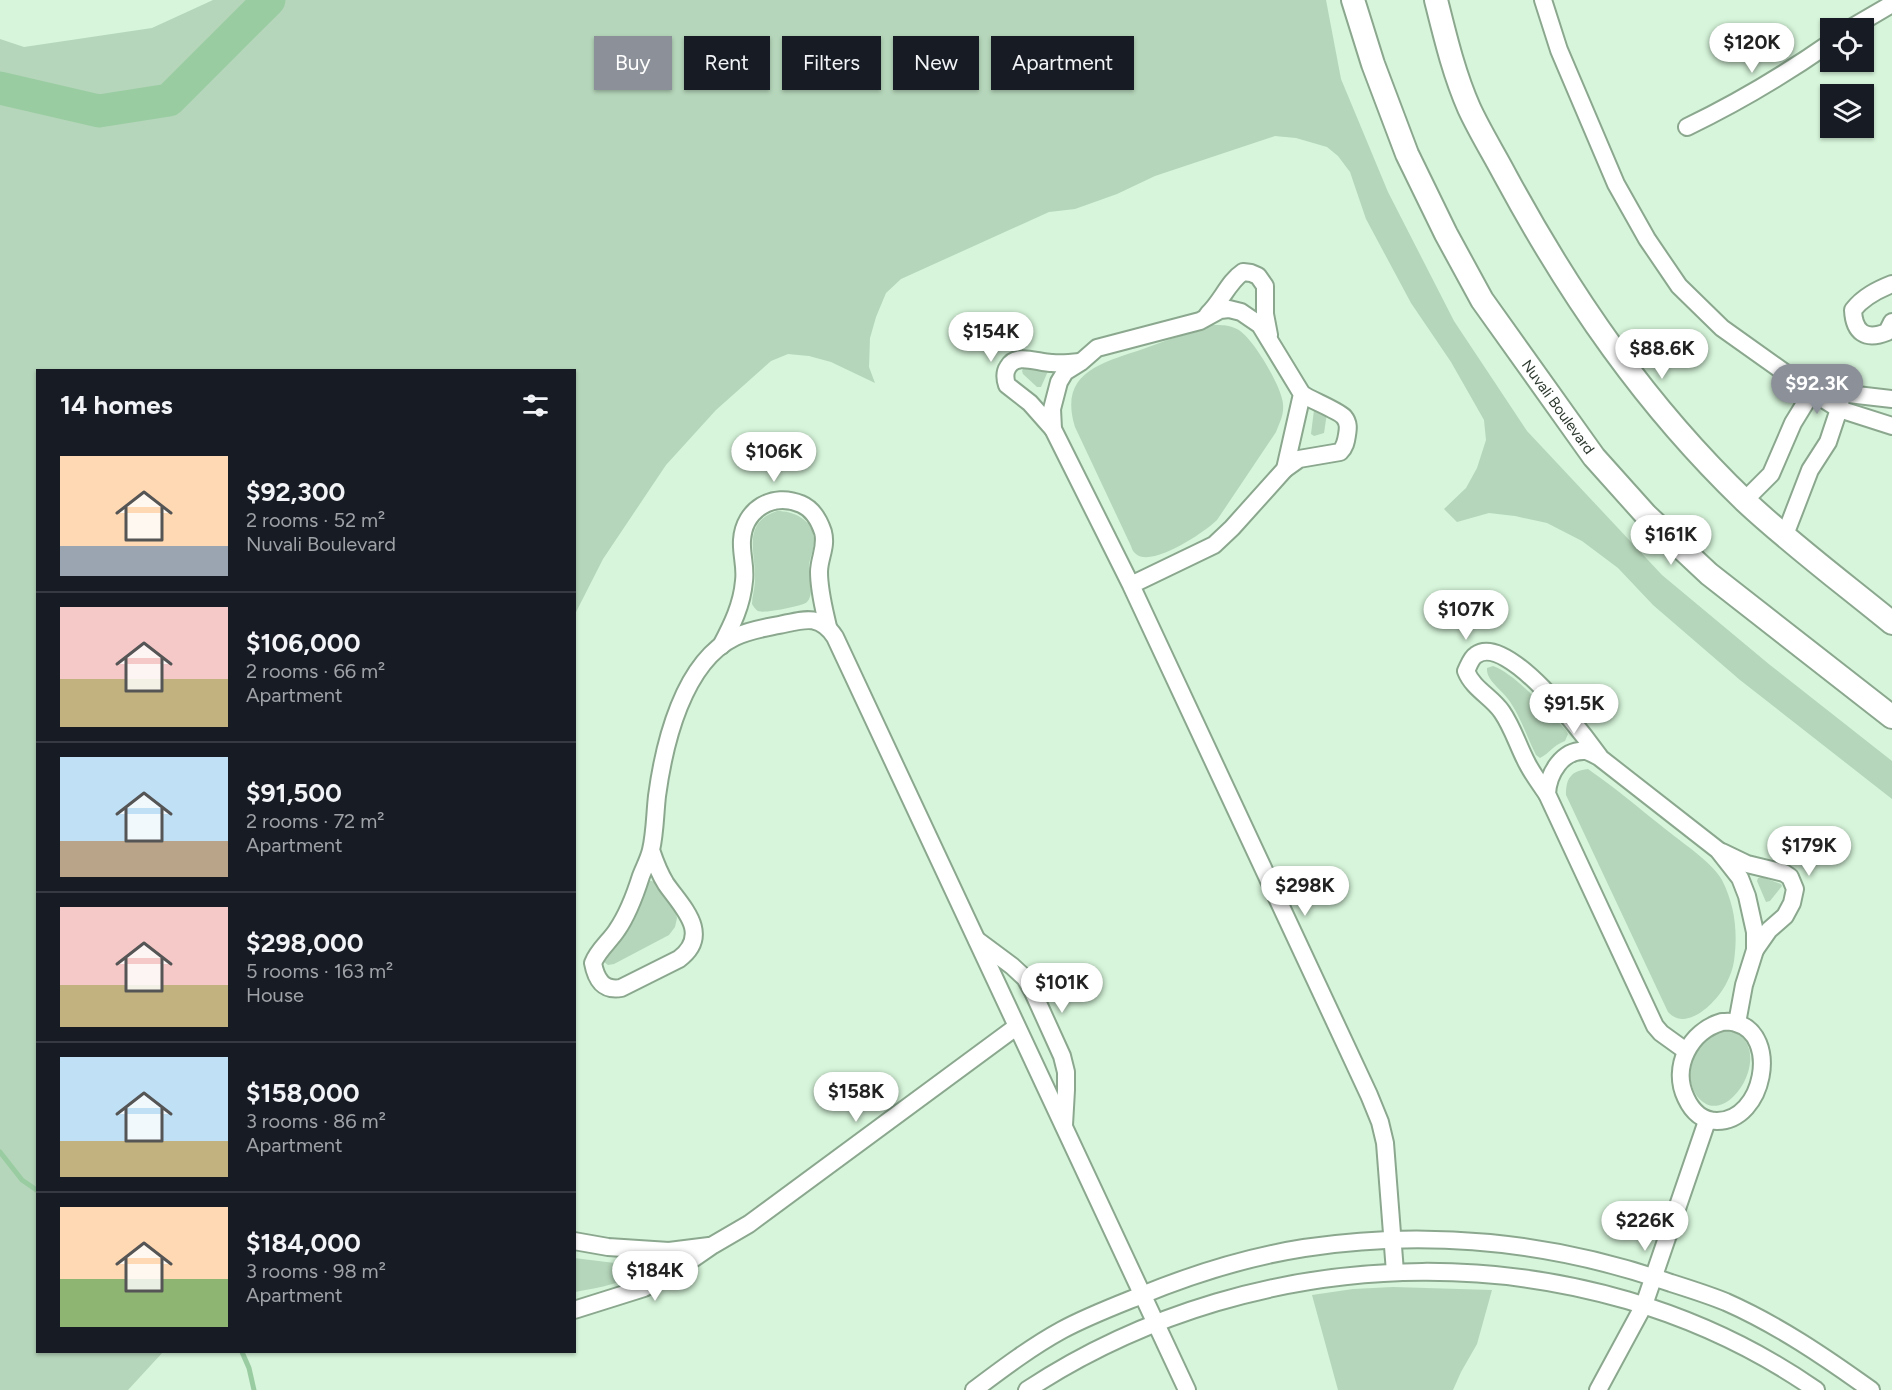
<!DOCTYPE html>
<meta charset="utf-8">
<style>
body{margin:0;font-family:Figtree,sans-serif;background:#20242c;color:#f1f3f6;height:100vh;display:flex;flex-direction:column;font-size:22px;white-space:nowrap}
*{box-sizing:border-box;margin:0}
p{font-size:20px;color:#9ea1a6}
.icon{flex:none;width:33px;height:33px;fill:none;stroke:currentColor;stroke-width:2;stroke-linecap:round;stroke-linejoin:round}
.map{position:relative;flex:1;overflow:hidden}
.drawer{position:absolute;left:36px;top:369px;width:540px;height:984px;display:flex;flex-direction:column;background:#171b24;border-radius:0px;box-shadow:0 2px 4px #0004}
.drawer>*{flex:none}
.top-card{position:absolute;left:594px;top:36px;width:570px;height:54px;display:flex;gap:12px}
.controls{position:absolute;left:1820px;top:18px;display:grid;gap:12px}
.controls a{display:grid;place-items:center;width:54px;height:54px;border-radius:0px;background:#171b24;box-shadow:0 2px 4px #0004;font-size:30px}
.price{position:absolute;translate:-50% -51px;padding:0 14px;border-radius:21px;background:#fff;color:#222;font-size:20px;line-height:39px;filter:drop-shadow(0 2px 3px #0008)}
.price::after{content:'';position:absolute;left:50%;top:36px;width:18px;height:14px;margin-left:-9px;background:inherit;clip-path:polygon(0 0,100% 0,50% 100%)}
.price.on{background:#8c9099;color:#fff}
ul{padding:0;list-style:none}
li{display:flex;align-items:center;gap:18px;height:150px;padding:0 24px}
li+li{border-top:2px solid #363941}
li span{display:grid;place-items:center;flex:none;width:168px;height:120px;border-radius:0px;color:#555}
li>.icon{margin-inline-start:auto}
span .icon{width:72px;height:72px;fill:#fffc;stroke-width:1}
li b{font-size:26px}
h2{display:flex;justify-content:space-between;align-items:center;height:72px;padding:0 24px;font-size:26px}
.chip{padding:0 21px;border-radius:0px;background:#171b24;box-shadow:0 2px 4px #0004;font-size:21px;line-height:54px}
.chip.on{background:#8c9099;color:#fff}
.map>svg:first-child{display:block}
.green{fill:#b5d6ba}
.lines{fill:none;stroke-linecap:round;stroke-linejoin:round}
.stream{stroke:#9acca2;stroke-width:5}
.river{stroke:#9acca2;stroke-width:33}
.minor-casing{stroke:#8ba88f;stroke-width:20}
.secondary-casing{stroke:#8ba88f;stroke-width:26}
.minor{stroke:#fff;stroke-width:16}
.secondary{stroke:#fff;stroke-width:22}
.labels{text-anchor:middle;stroke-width:4.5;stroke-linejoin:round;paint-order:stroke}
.street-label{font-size:15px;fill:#2e3a30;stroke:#fff}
</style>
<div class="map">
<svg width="1892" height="1390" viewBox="0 0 1892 1390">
<rect width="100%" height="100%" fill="#d6f5da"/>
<!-- green -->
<g class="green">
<path d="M 213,0 L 1326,0 L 1341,79 L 1388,192 L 1454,321 L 1527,431 L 1662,575 L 1770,665 L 1892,761 L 1892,799 L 1740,680 L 1653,605 L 1618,568 L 1582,541 L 1547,523 L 1515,516 L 1489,513 L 1457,522 L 1444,509 L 1466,488 L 1477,468 L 1486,440 L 1484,420 L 1451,362 L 1411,303 L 1366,219 L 1350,172 L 1338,156 L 1327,147 L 1296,138 L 1275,136 L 1155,176 L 1117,194 L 1075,209 L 1049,212 L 901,279 L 886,293 L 876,317 L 870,338 L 869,367 L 875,383 L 831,362 L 809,356 L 788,354 L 771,361 L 716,410 L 666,465 L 603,559 L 575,614 L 574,370 L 38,370 L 38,1352 L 163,1352 L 128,1390 L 0,1390 L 0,39 L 24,47 L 152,28 Z"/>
<path d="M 1209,325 C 1218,325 1228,324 1237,329 C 1252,336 1282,387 1283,404 C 1284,415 1280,422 1276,432 L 1217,520 C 1205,532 1152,568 1136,554 C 1133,552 1132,549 1131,546 L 1075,427 C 1058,372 1102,363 1143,349 C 1165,341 1187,333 1209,325 Z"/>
<path d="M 1026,363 L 1049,369 L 1041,387 L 1037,387 L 1023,374 L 1022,371 Z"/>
<path d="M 1318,408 L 1327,413 L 1324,433 L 1314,436 L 1311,434 L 1314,410 Z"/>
<path d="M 777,511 C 793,511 812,519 814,538 C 815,547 810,557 809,565 C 808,575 815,594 807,602 C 803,606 763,614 758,611 C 756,610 753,606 752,604 C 752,596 755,588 755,580 C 756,553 741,523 777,511 Z"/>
<path d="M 1493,666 C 1516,674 1548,712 1566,730 L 1568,734 L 1565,741 C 1552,746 1550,753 1540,758 L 1536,755 C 1527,737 1520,715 1508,699 C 1501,689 1486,680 1487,668 Z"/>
<path d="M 1588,769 C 1614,787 1639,808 1664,828 C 1680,841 1713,863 1722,880 C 1735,906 1738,932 1734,961 C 1733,968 1730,976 1727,982 C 1718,1001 1687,1033 1668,1012 L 1566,795 C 1566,778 1571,771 1588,769 Z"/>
<path d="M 1762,877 L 1781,884 L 1782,886 L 1770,901 L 1766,902 L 1757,881 L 1758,878 Z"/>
<path d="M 648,880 L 655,882 L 675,910 L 677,918 L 675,927 L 669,935 L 614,964 L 608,965 L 599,958 Z"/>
<path d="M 1723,1026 C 1727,1028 1732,1029 1736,1032 C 1776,1056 1722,1137 1695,1093 C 1691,1086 1689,1075 1690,1067 C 1690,1062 1693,1058 1695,1054 C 1702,1035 1706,1036 1723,1026 Z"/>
<path d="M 574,1258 L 631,1265 L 635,1266 L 637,1271 C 627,1284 590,1289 575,1292 Z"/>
<path d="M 1393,1287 L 1492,1290 L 1477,1344 L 1461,1372 L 1453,1390 L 1338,1390 L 1312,1295 L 1353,1289 Z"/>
</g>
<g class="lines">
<!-- stream -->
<g class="stream">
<path d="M 0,1152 L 22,1180 L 38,1191"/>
<path d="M 242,1352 L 249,1368 L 254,1390"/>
</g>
<!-- river -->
<path class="river" d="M 0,88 L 99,111 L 169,100 L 269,0"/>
<!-- minor casing -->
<g class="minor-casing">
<g id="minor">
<path d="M 1543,0 L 1559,50 L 1616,184 L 1647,239 L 1679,286 L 1722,328 L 1812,392 L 1839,409 L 1892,426"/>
<path d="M 1851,28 L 1892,4"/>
<path d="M 1687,127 C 1737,103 1784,75 1830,43"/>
<path d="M 1892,284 C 1877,290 1863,297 1853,310 C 1854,332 1865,341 1887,332 L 1892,322"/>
<path d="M 1208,314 C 1222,301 1228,282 1243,272 L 1251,273 L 1258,276 L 1265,286 L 1265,314 L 1269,335"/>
<path d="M 1831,392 L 1892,399"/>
<path d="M 1053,429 L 1030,403 L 1007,385 C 1005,379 1004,373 1008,367 C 1016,352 1038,363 1052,363 C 1061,364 1071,363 1080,362"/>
<path d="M 1285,469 L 1299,459 L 1340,452 C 1345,447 1346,442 1347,435 C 1348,429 1349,423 1344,417 C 1339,411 1311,400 1302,394"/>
<path d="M 1745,500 L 1771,474 L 1793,423 L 1812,392"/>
<path d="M 1785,535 L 1810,470 L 1828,442 L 1839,409 L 1842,393"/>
<path d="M 1131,585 L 1214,545 L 1232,528 L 1285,469 L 1302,394 L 1260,325 L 1241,312 L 1229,309 L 1220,310 L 1200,321 L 1097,348 L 1081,362 L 1065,372 L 1059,382 L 1052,409 L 1053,429 L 1131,585 L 1369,1095 L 1380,1122 L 1385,1143 L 1395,1272"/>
<path d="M 721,646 C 732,625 742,605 744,581 C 746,567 741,554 742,540 C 744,509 773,492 801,504 C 813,509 819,520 823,532 C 827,547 819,558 819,572 C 819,591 824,609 828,627"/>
<path d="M 1547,794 C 1540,784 1532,773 1527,763 C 1518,746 1513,728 1502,712 C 1492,697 1473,689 1466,671 C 1469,665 1471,658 1476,655 C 1507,632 1583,734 1599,756"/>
<path d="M 651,850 C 655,862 659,873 666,884 C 682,907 712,934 679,959 L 621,988 C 603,991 596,979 593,963 C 598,950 610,941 617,930 C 628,914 635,895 641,876 C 644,868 649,859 651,850 C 655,833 655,814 657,796 C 664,744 683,662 735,637 C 749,630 764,628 779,625 C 803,620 819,613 835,637 L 1187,1390"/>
<path d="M 1722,852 L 1747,864 L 1784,873 L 1790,877 L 1795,889 L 1792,903 L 1785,916 L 1769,930 L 1755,950"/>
<path d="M 977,940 L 1012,966 L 1025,978 L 1033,992 L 1062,1056 L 1066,1072 L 1066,1090 L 1064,1125"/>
<path d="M 1722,1022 C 1726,1022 1732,1021 1736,1023 C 1780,1035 1764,1121 1717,1121 C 1702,1121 1692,1111 1686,1098 C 1671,1067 1690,1031 1722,1022 Z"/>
<path d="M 1686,1051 L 1661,1033 L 1655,1026 L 1547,794 C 1548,774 1562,749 1586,751 C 1590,752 1595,755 1599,757 L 1718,850 L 1740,878 L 1747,896 L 1755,932 L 1755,950 L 1744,985 L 1737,1023"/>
<path d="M 574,1241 L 608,1247 L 669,1251 L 709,1246"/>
<path d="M 574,1310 L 644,1288 L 671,1274 L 713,1245 L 749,1224 L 1016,1027"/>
<path d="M 974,1390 C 1002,1369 1031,1347 1062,1330 C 1086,1317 1112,1307 1137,1297 C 1190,1275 1247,1257 1304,1248 C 1428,1229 1553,1242 1671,1283 C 1690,1289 1709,1295 1726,1302 C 1778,1325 1825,1357 1871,1390"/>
<path d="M 1027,1390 C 1261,1236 1584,1229 1816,1390"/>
<path d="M 1598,1390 L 1644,1305 L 1707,1121"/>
</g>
</g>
<!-- secondary casing -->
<g class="secondary-casing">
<g id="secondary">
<path d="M 1353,0 L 1373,64 L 1407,154 L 1446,234 L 1482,300 L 1594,457 L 1646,515 L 1709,574 L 1892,717"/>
<path d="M 1436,0 C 1445,36 1454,74 1469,108 C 1480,132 1494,154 1506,177 C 1571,297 1646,406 1745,501 C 1791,544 1843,583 1892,623"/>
</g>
</g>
<!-- minor -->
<use href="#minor" class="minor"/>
<!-- secondary -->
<use href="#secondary" class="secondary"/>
</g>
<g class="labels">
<!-- street labels -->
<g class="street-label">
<text transform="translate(1558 407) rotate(54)" y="5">Nuvali Boulevard</text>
</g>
</g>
</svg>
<div class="controls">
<a><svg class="icon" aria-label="locate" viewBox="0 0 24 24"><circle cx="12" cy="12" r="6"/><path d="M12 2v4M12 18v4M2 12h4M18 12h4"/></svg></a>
<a><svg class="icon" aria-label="layers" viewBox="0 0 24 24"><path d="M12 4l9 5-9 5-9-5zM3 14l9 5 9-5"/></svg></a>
</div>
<b class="price" style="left:1752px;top:74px">$120K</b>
<b class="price" style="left:991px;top:363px">$154K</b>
<b class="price" style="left:1662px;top:380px">$88.6K</b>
<b class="price on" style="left:1817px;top:415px">$92.3K</b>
<b class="price" style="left:774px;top:483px">$106K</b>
<b class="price" style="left:1671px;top:566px">$161K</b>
<b class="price" style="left:1466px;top:641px">$107K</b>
<b class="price" style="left:1574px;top:735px">$91.5K</b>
<b class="price" style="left:1809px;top:877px">$179K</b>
<b class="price" style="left:1305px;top:917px">$298K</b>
<b class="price" style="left:1062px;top:1014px">$101K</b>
<b class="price" style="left:856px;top:1123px">$158K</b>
<b class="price" style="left:1645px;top:1252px">$226K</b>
<b class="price" style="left:655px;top:1302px">$184K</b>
<div class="top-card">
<a class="chip on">Buy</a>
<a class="chip">Rent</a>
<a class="chip">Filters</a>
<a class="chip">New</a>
<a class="chip">Apartment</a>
</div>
<section class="drawer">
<h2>14 homes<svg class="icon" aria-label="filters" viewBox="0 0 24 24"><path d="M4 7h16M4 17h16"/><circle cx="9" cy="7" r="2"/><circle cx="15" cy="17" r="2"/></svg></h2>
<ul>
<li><span style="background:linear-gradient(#ffd9b3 75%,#9aa5b1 0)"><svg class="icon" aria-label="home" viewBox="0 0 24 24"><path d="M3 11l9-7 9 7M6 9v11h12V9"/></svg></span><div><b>$92,300</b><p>2 rooms · 52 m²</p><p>Nuvali Boulevard</p></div></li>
<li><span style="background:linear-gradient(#f6c9c9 60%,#c2b280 0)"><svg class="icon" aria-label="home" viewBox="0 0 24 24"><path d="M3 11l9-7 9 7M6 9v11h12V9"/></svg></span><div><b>$106,000</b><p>2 rooms · 66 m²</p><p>Apartment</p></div></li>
<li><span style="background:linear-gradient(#bfe0f5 70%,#b9a48a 0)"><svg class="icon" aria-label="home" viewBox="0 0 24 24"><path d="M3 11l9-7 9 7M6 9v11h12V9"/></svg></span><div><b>$91,500</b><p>2 rooms · 72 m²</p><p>Apartment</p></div></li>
<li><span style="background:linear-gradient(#f6c9c9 65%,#c2b280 0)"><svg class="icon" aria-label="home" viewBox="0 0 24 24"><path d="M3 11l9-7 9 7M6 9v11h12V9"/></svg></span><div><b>$298,000</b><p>5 rooms · 163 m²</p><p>House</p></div></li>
<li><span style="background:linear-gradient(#bfe0f5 70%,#c2b280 0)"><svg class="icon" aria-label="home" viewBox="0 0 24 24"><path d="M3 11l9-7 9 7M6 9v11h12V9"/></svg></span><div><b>$158,000</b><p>3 rooms · 86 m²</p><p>Apartment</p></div></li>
<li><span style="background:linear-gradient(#ffd9b3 60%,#8fb573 0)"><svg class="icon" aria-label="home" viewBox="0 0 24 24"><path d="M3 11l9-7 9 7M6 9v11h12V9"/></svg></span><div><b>$184,000</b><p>3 rooms · 98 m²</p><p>Apartment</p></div></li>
</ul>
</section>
</div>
